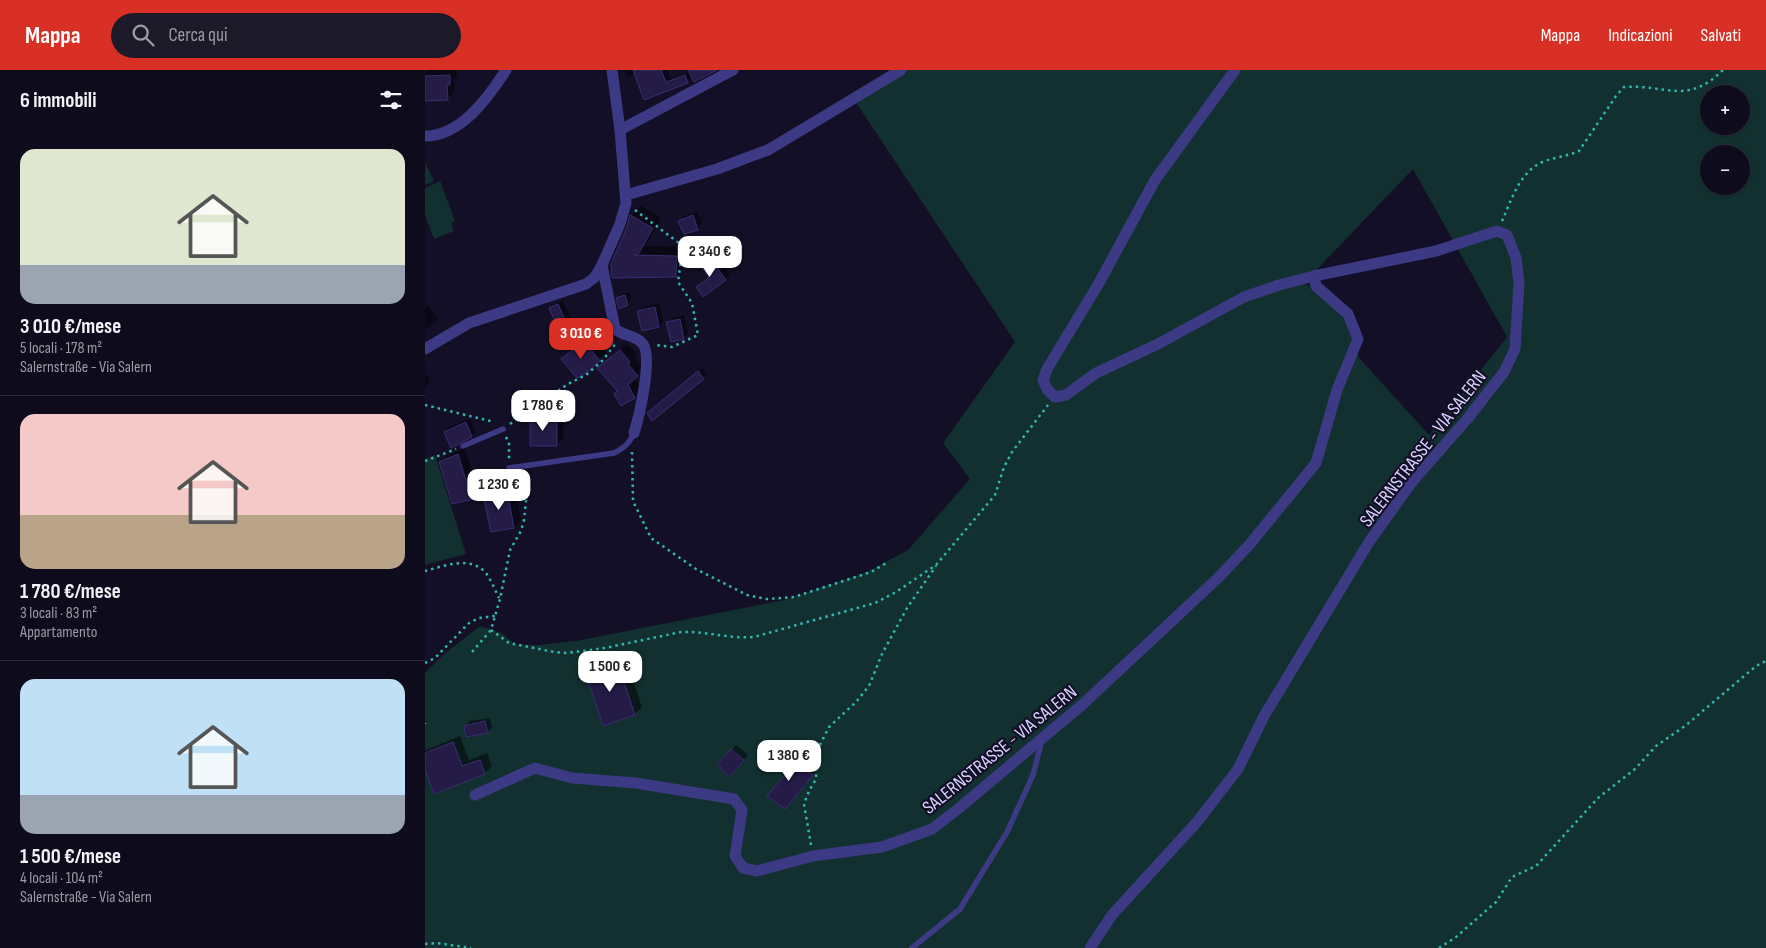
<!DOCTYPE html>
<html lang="it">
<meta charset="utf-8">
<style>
body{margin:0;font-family:"Sofia Sans Condensed",sans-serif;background:#1c1929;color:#f1f3f6;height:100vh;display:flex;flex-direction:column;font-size:19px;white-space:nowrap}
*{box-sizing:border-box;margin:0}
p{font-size:16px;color:#9b9ba3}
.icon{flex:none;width:28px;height:28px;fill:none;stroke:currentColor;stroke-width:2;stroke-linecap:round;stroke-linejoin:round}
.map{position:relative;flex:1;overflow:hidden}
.sheet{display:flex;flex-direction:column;background:#0e0b1c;width:425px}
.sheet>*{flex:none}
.controls{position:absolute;left:1275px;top:15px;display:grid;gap:10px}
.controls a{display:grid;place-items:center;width:50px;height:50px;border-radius:50%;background:#0e0b1c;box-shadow:0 1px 4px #0004,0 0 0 1px #2e2b3b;font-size:25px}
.price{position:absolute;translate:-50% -42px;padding:0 11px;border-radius:10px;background:#fff;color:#222;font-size:16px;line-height:32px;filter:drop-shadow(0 1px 2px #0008)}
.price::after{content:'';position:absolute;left:50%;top:30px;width:15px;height:11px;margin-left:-8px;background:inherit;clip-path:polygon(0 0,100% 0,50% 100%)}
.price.selected{background:#d93025;color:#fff}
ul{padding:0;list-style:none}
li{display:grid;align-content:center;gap:10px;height:265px;padding:0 20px}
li+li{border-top:1px solid #2e2b3b}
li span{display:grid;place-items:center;height:155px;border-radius:15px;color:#555}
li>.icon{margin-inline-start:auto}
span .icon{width:90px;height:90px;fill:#fffc;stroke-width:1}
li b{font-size:21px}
h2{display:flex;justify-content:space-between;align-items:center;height:60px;padding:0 20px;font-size:21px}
header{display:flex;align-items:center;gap:30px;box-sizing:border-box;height:70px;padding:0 25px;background:#d93025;color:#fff}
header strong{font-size:24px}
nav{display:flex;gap:28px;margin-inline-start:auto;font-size:18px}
.search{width:350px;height:45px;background:#1c1929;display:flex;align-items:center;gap:12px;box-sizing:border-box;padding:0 18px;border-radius:28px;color:#9b9ba3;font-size:19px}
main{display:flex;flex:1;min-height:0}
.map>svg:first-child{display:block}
.green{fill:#12302f;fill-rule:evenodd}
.shadow{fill:#0007}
.building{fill:#241b47;stroke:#3b2d73}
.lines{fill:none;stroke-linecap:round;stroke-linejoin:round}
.path{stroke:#2fb8b0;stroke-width:2.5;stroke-dasharray:2.5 4;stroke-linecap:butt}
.lane{stroke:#3d3a85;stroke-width:5.5}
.street{stroke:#3d3a85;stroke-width:11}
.labels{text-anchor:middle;stroke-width:4.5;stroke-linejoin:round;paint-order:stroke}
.street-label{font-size:19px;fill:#d9d4ff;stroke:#130f26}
</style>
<header>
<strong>Mappa</strong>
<div class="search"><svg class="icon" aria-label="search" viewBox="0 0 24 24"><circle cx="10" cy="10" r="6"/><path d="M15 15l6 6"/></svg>Cerca qui</div>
<nav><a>Mappa</a><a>Indicazioni</a><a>Salvati</a></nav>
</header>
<main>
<section class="sheet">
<h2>6 immobili<svg class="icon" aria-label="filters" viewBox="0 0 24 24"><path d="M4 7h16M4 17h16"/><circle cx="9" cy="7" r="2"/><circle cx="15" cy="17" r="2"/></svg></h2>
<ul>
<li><span style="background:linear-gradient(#dfe7d0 75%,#9aa5b1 0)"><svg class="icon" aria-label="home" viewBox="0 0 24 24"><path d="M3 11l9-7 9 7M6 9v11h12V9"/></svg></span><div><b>3 010 €/mese</b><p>5 locali · 178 m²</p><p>Salernstraße - Via Salern</p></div></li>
<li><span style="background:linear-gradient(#f6c9c9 65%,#b9a48a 0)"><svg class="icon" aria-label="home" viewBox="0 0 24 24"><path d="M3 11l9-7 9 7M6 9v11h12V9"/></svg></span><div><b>1 780 €/mese</b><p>3 locali · 83 m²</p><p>Appartamento</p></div></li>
<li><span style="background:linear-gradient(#bfe0f5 75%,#9aa5b1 0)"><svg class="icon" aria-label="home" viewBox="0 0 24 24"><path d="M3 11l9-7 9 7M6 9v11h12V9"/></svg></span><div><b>1 500 €/mese</b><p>4 locali · 104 m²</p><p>Salernstraße - Via Salern</p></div></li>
</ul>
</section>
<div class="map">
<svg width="1341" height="878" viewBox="0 0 1341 878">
<rect width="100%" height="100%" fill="#130f26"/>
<!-- green -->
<g class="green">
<path d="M 476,0 L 1341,0 L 1341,878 L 0,878 L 0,603 L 19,584 L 55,556 L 76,563 L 91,575 L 114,575 L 151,571 L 359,530 L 442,502 L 483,480 L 545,409 L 518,373 L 590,272 L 428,28 ZM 1284,24 L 1316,24 L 1316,56 L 1284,56 ZM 1284,84 L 1316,84 L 1316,116 L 1284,116 ZM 988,99 L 1082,267 L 1004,365 L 935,289 L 917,242 L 894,219 L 878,214 Z"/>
<path d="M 0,92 L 9,111 L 0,115 Z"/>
<path d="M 15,111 L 30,151 L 26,153 L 29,161 L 9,169 L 0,145 L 0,118 Z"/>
<path d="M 10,385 L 41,484 L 0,495 L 0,389 Z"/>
</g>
<!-- shadow -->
<g class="shadow">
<path d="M 3,0 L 32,0 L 32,7 L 29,10 L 30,21 L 23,28 L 0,30 L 0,3 Z"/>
<path d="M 199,0 L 230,0 L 232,4 L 242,0 L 245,8 L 265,2 L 264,0 L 289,0 L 267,7 L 262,12 L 220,29 L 210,3 L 202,7 Z"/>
<path d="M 216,136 L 236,148 L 223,172 L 219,176 L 261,177 L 260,196 L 251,206 L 188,207 L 207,145 Z"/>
<path d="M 272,142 L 277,154 L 272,159 L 254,151 L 259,146 Z"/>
<path d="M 290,184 L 305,205 L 300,210 L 273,217 L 285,207 L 277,195 Z"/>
<path d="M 205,222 L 206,229 L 202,234 L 193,228 L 197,224 Z"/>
<path d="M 138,231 L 149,255 L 144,260 L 126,238 L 130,234 Z"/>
<path d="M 234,233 L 238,251 L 234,256 L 214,241 L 218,237 Z"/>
<path d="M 3,236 L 13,249 L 0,260 L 0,238 Z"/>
<path d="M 259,245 L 263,263 L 258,268 L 243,252 L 247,248 Z"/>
<path d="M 166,265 L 181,283 L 160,302 L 145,283 Z"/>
<path d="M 202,274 L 212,284 L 209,287 L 219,299 L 209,308 L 216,320 L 209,327 L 194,321 L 181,291 Z"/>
<path d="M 278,298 L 282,304 L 278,308 L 228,339 Z"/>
<path d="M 0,302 L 5,312 L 0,317 Z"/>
<path d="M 114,342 L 139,343 L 138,368 L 131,375 L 107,349 Z"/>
<path d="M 45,349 L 51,362 L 46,366 L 20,362 L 24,357 Z"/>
<path d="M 40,378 L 49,408 L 60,406 L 64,420 L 66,418 L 89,412 L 96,450 L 89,457 L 67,460 L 59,424 L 57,426 L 28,432 L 16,392 L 23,385 Z"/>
<path d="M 199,584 L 217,637 L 210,644 L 161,602 L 168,595 Z"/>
<path d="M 65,648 L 67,658 L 62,662 L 40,656 L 45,651 Z"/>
<path d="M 35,666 L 44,690 L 62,683 L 67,696 L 60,703 L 0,697 L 0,681 L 3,679 Z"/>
<path d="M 311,675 L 323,685 L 309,701 L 294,695 Z"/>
<path d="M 368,678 L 394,697 L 360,738 L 361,684 Z"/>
</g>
<!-- building -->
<g class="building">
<path d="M 208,0 L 236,0 L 241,12 L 260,5 L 263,13 L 219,30 Z"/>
<path d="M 263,0 L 292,0 L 269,12 Z"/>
<path d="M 25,5 L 25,15 L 22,15 L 23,30 L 0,31 L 0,6 Z"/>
<path d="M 205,145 L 228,158 L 214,183 L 209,185 L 252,186 L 251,207 L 187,208 L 186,194 L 202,157 Z"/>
<path d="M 268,145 L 273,160 L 259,164 L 253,151 Z"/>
<path d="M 285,188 L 301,210 L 278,227 L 271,217 L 284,208 L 275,195 Z"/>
<path d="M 200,225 L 203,235 L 194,239 L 191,228 Z"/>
<path d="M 133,234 L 145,261 L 136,265 L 124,238 Z"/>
<path d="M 230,237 L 234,257 L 217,261 L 212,241 Z"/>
<path d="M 255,249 L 259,269 L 246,272 L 241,252 Z"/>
<path d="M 159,271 L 175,291 L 161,303 L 152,308 L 136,289 Z"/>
<path d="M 195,280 L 205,292 L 203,294 L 213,306 L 203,315 L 210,328 L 196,336 L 189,324 L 192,321 L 172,298 Z"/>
<path d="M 273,301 L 279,309 L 227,351 L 222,343 Z"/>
<path d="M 105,348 L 132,349 L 132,376 L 105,376 Z"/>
<path d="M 41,352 L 47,367 L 26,378 L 19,362 Z"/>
<path d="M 33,384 L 42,414 L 54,412 L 57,427 L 27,434 L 14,392 Z"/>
<path d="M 82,419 L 89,458 L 66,462 L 58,425 Z"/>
<path d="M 192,591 L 210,645 L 178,656 L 160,601 Z"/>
<path d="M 60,651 L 63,663 L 41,667 L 39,656 Z"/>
<path d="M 28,672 L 37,696 L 55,690 L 60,704 L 9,724 L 0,700 L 0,683 Z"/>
<path d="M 306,679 L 319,690 L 305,707 L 292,695 Z"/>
<path d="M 361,684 L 388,705 L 360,739 L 342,726 L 360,705 L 351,697 Z"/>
</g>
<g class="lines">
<!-- path -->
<g class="path">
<path d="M 210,140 L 258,176 L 253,212 L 267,233 L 273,265 L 247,277 L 231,275"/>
<path d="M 1077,151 C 1087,129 1095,100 1120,91 C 1131,87 1143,86 1154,81 L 1191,26 L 1199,17 C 1240,14 1262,36 1298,0"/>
<path d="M 0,335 L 69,352"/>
<path d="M 85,354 L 143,314 L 161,305 L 178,290 L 191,273"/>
<path d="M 81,367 L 84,373 L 84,389"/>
<path d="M 207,382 L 208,431 L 226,468 L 271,499 L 322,525 L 342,529 L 369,527 L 446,502 L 463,492"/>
<path d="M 0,391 L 31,379"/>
<path d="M 0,501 C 19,496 45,485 61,503 C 66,510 70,520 74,528"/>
<path d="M 66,560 L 84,573 L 129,582 L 142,583 L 180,578 L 256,562 C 281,561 304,569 329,567 L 450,533 L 471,522 L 511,495 L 570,425 L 579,397 L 587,382 L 623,335"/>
<path d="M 47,582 L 66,560 L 75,529 L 85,480 L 96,461 L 99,450 L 101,430 L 99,405"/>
<path d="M 0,593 L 10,588 L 44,553 L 54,548 L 70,546"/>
<path d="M 0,653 L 0,654"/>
<path d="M 386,775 L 379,734 L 384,721 L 391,709 L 392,681 L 404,657 L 431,632 L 444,616 L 457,584 L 482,538 L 511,496"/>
<path d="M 0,874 L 12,873 L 46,878"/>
<path d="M 1014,878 L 1031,867 L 1071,832 L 1087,807 L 1111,796 L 1173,728 L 1210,699 L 1231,676 L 1260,656 L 1331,596 L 1341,591"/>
</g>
<!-- lane -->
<g class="lane">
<path d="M 38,376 L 78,359"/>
<path d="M 84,398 L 189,383 C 199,378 204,374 209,363"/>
<path d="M 487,878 L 535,839 L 582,762 L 608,705 L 617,670"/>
</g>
<!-- street -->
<g class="street">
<path d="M 195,60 L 308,0"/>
<path d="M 0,66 C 36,66 63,28 81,0"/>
<path d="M 201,125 L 292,99 L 343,80 L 476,0"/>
<path d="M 177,195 L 190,259 C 198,266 210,265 217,273 C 229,284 214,347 209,363"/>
<path d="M 0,279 L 44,253 L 161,214 L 170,207 L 177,195 L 195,154 L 201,133 L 195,60 L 187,0"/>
<path d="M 50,725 L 110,698 L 147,708 L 211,713 L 309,729 L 317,740 L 310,786 L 318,798 L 332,801 L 388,786 L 457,777 L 507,759 L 533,739 L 658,634 L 794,507 L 825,474 L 891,393 L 912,320 L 933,269 L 923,244 L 891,216 L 889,206"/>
<path d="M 665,878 L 687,845 L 772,752 L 813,699 L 839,646 L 944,472 L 987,412 L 1043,348 L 1079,302 L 1090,279 L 1094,213 L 1091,188 L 1082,165 L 1072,161 L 1011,181 L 889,206 L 854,215 L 819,227 L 733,274 L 671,303 L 641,325 L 630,327 L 622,319 L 618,310 L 622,299 L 674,213 L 730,110 L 810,0"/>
</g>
</g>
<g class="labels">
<!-- street labels -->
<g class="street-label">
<text transform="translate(997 378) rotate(-52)" y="7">SALERNSTRASSE - VIA SALERN</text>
<text transform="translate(574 679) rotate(-39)" y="7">SALERNSTRASSE - VIA SALERN</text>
</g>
</g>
</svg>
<div class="controls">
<a>+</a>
<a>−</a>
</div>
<b class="price" style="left:285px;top:208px">2 340 €</b>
<b class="price selected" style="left:156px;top:290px">3 010 €</b>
<b class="price" style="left:118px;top:362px">1 780 €</b>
<b class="price" style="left:74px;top:441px">1 230 €</b>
<b class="price" style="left:185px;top:623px">1 500 €</b>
<b class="price" style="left:364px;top:712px">1 380 €</b>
</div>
</main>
